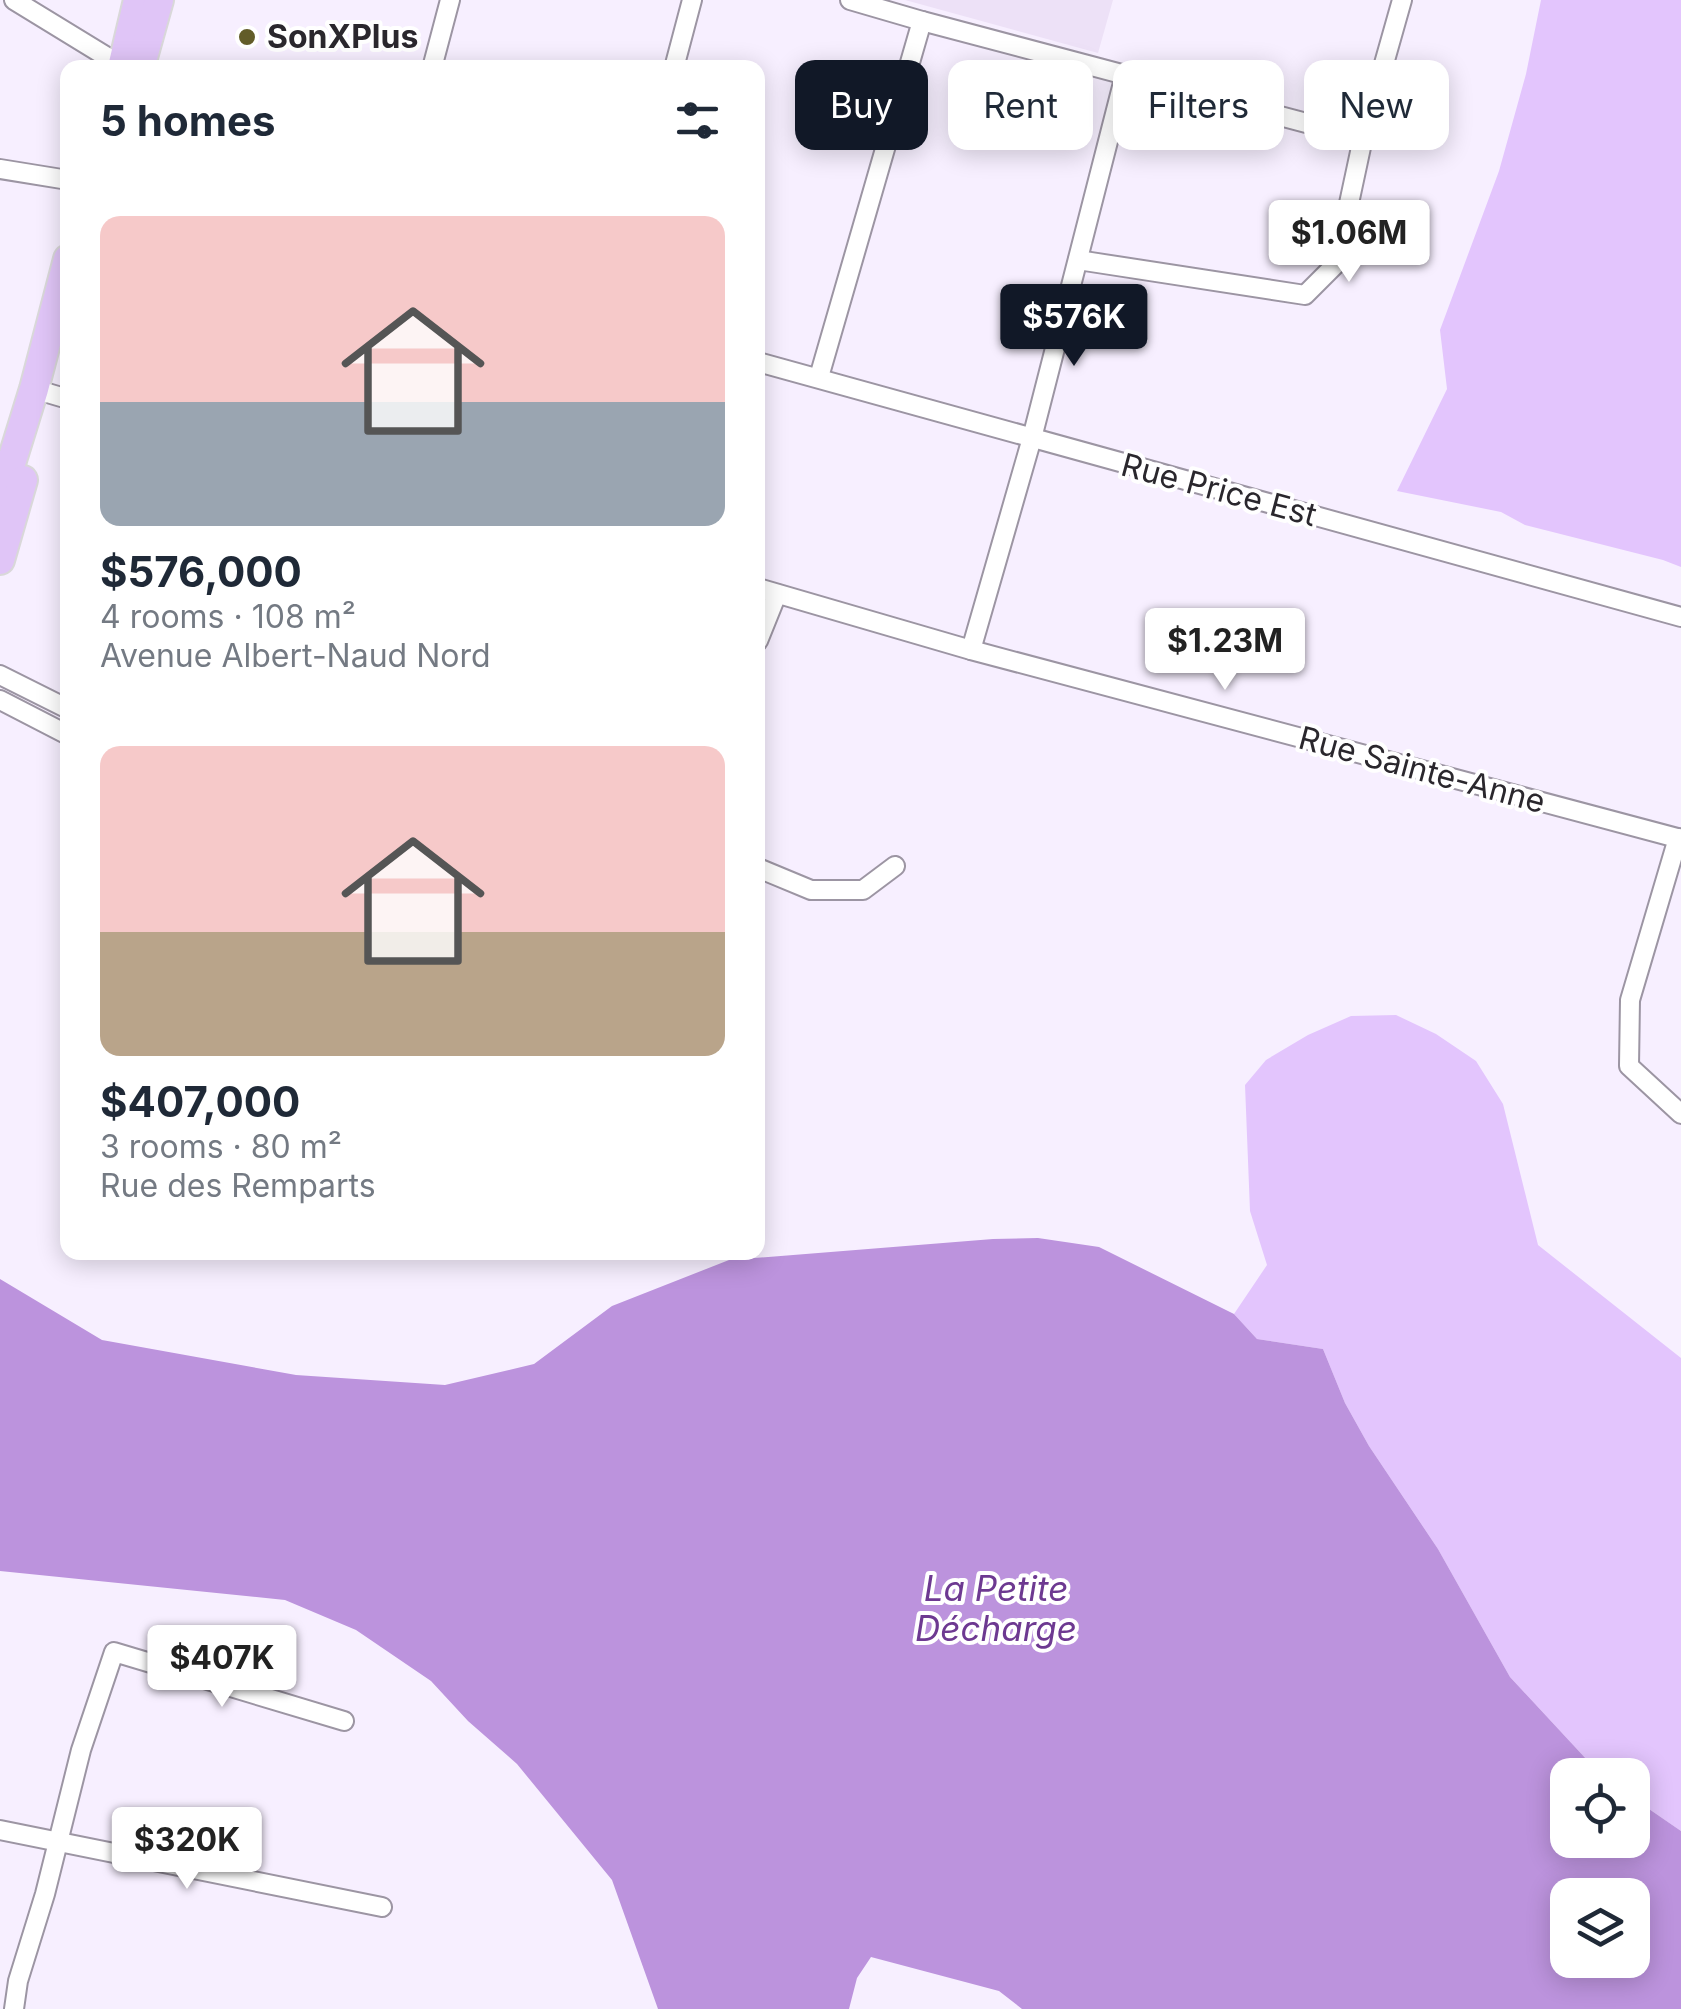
<!DOCTYPE html>
<meta charset="utf-8">
<style>
body{margin:0;font-family:Inter,sans-serif;background:#f2f2f3;color:#1f2937;height:100vh;display:flex;flex-direction:column;font-size:38px;white-space:nowrap}
*{box-sizing:border-box;margin:0}
p{font-size:32px;color:#747a83}
.icon{flex:none;width:55px;height:55px;fill:none;stroke:currentColor;stroke-width:2;stroke-linecap:round;stroke-linejoin:round}
.map{position:relative;flex:1;overflow:hidden}
.sheet{position:absolute;left:60px;top:60px;width:705px;height:1200px;display:flex;flex-direction:column;background:#fff;border-radius:20px;box-shadow:0 5px 25px #0003}
.sheet>*{flex:none}
.guide{position:absolute;left:795px;top:60px;width:735px;height:90px;display:flex;gap:20px}
.buttons{position:absolute;left:1550px;top:1758px;display:grid;gap:20px}
.buttons a{display:grid;place-items:center;width:100px;height:100px;border-radius:20px;background:#fff;box-shadow:0 5px 25px #0003;font-size:50px}
.price{position:absolute;translate:-50% -85px;padding:0 22px;border-radius:10px;background:#fff;color:#222;font-size:32px;line-height:65px;filter:drop-shadow(0 2px 5px #0008)}
.price::after{content:'';position:absolute;left:50%;top:60px;width:30px;height:22px;margin-left:-15px;background:inherit;clip-path:polygon(0 0,100% 0,50% 100%)}
.price.selected{background:#111827;color:#fff}
ul{padding:0;list-style:none}
li{display:grid;align-content:center;gap:20px;height:530px;padding:0 40px}
li span{display:grid;place-items:center;height:310px;border-radius:20px;color:#555}
li>.icon{margin-inline-start:auto}
span .icon{width:180px;height:180px;fill:#fffc;stroke-width:1}
li b{font-size:42px}
h2{display:flex;justify-content:space-between;align-items:center;height:120px;padding:0 40px;font-size:42px}
.tag{padding:0 35px;border-radius:20px;background:#fff;box-shadow:0 5px 25px #0003;font-size:35px;line-height:90px}
.tag.selected{background:#111827;color:#fff}
.map>svg:first-child{display:block}
.built{fill:#ede1f7}
.green{fill:#e3c5fd}
.water{fill:#bc93dd;fill-rule:evenodd}
.lines{fill:none;stroke-linecap:round;stroke-linejoin:round}
.minor-casing{stroke:#9c95a3;stroke-width:22}
.primary-casing{stroke:#d9d8d9;stroke-width:32}
.minor{stroke:#fff;stroke-width:18}
.primary{stroke:#e0c5f7;stroke-width:28}
.poi-dot{fill:#625c29;stroke:#fff;stroke-width:4}
.labels{text-anchor:middle;stroke-width:8;stroke-linejoin:round;paint-order:stroke}
.poi-label{font-size:32px;font-weight:bold;fill:#2a272d;stroke:#fff;text-anchor:start}
.street-label{font-size:32px;fill:#2a272d;stroke:#fff}
.water-label{font-size:35px;font-style:italic;fill:#6d3991;stroke:#fff}
</style>
<div class="map">
<svg width="1681" height="2009" viewBox="0 0 1681 2009">
<rect width="100%" height="100%" fill="#f7efff"/>
<!-- built -->
<path class="built" d="M 905,0 L 1113,0 L 1098,53 Z"/>
<!-- green -->
<g class="green">
<path d="M 1541,0 L 1681,0 L 1681,567 L 1663,560 L 1525,525 L 1501,512 L 1397,491 L 1447,389 L 1440,330 L 1499,171 L 1526,74 Z"/>
<path d="M 1396,1015 L 1436,1034 L 1476,1061 L 1503,1104 L 1538,1245 L 1681,1358 L 1681,1831 L 1633,1798 L 1632,1775 L 1601,1775 L 1510,1677 L 1438,1549 L 1369,1446 L 1345,1403 L 1323,1349 L 1257,1339 L 1234,1314 L 1267,1265 L 1250,1211 L 1245,1085 L 1266,1060 L 1308,1035 L 1351,1016 Z"/>
</g>
<!-- water -->
<path class="water" d="M 1038,1238 L 1099,1247 L 1234,1314 L 1257,1339 L 1323,1349 L 1345,1403 L 1369,1446 L 1438,1549 L 1510,1677 L 1601,1775 L 1568,1775 L 1568,1840 L 1632,1840 L 1633,1798 L 1681,1831 L 1681,2009 L 1022,2009 L 999,1991 L 871,1957 L 857,1978 L 849,2009 L 658,2009 L 612,1880 L 517,1764 L 468,1721 L 431,1681 L 356,1630 L 285,1600 L 0,1571 L 0,1279 L 102,1340 L 296,1375 L 445,1385 L 534,1364 L 612,1306 L 729,1260 L 993,1239 ZM 1568,1895 L 1632,1895 L 1632,1960 L 1568,1960 Z"/>
<g class="lines">
<!-- minor casing -->
<g class="minor-casing">
<g id="minor">
<path d="M 14,0 L 125,68"/>
<path d="M 850,0 L 922,21 L 1363,138"/>
<path d="M 432,68 L 450,0"/>
<path d="M 674,68 L 692,0"/>
<path d="M 0,169 L 68,180"/>
<path d="M 1078,260 L 1305,295 L 1336,264 L 1363,138 L 1402,0"/>
<path d="M 758,362 L 1681,617"/>
<path d="M 819,377 L 922,21"/>
<path d="M 34,389 L 68,399"/>
<path d="M 758,588 L 971,650 L 1681,839"/>
<path d="M 758,641 L 777,594"/>
<path d="M 971,650 L 1032,438 L 1125,75"/>
<path d="M 0,675 L 68,709"/>
<path d="M 0,700 L 68,735"/>
<path d="M 1678,838 L 1630,1000 L 1629,1066 L 1681,1114"/>
<path d="M 758,868 L 811,890 L 863,890 L 895,866"/>
<path d="M 0,1830 L 382,1907"/>
<path d="M 14,2009 L 18,1981 L 45,1894 L 81,1750 L 114,1652 L 344,1721"/>
</g>
</g>
<!-- primary casing -->
<g class="primary-casing">
<g id="primary">
<path d="M 122,68 L 138,0"/>
<path d="M 140,68 L 159,0"/>
<path d="M 0,499 L 34,389 L 68,259"/>
<path d="M 0,560 L 23,480"/>
</g>
</g>
<!-- minor -->
<use href="#minor" class="minor"/>
<!-- primary -->
<use href="#primary" class="primary"/>
</g>
<!-- markers -->
<circle class="poi-dot" cx="247" cy="37" r="10"/>
<g class="labels">
<!-- poi labels -->
<g class="poi-label">
<text x="267" y="48">SonXPlus</text>
</g>
<!-- street labels -->
<g class="street-label">
<text transform="translate(1219 490) rotate(15)" y="11">Rue Price Est</text>
<text transform="translate(1422 770) rotate(15)" y="11">Rue Sainte-Anne</text>
</g>
<!-- water labels -->
<g class="water-label">
<text x="996" y="1601">La Petite<tspan x="996" dy="40">Décharge</tspan></text>
</g>
</g>
</svg>
<div class="buttons">
<a><svg class="icon" aria-label="locate" viewBox="0 0 24 24"><circle cx="12" cy="12" r="6"/><path d="M12 2v4M12 18v4M2 12h4M18 12h4"/></svg></a>
<a><svg class="icon" aria-label="layers" viewBox="0 0 24 24"><path d="M12 4l9 5-9 5-9-5zM3 14l9 5 9-5"/></svg></a>
</div>
<b class="price" style="left:1349px;top:285px">$1.06M</b>
<b class="price selected" style="left:1074px;top:369px">$576K</b>
<b class="price" style="left:1225px;top:693px">$1.23M</b>
<b class="price" style="left:222px;top:1710px">$407K</b>
<b class="price" style="left:187px;top:1892px">$320K</b>
<div class="guide">
<a class="tag selected">Buy</a>
<a class="tag">Rent</a>
<a class="tag">Filters</a>
<a class="tag">New</a>
</div>
<section class="sheet">
<h2>5 homes<svg class="icon" aria-label="filters" viewBox="0 0 24 24"><path d="M4 7h16M4 17h16"/><circle cx="9" cy="7" r="2"/><circle cx="15" cy="17" r="2"/></svg></h2>
<ul>
<li><span style="background:linear-gradient(#f6c9c9 60%,#9aa5b1 0)"><svg class="icon" aria-label="home" viewBox="0 0 24 24"><path d="M3 11l9-7 9 7M6 9v11h12V9"/></svg></span><div><b>$576,000</b><p>4 rooms · 108 m²</p><p>Avenue Albert-Naud Nord</p></div></li>
<li><span style="background:linear-gradient(#f6c9c9 60%,#b9a48a 0)"><svg class="icon" aria-label="home" viewBox="0 0 24 24"><path d="M3 11l9-7 9 7M6 9v11h12V9"/></svg></span><div><b>$407,000</b><p>3 rooms · 80 m²</p><p>Rue des Remparts</p></div></li>
</ul>
</section>
</div>
